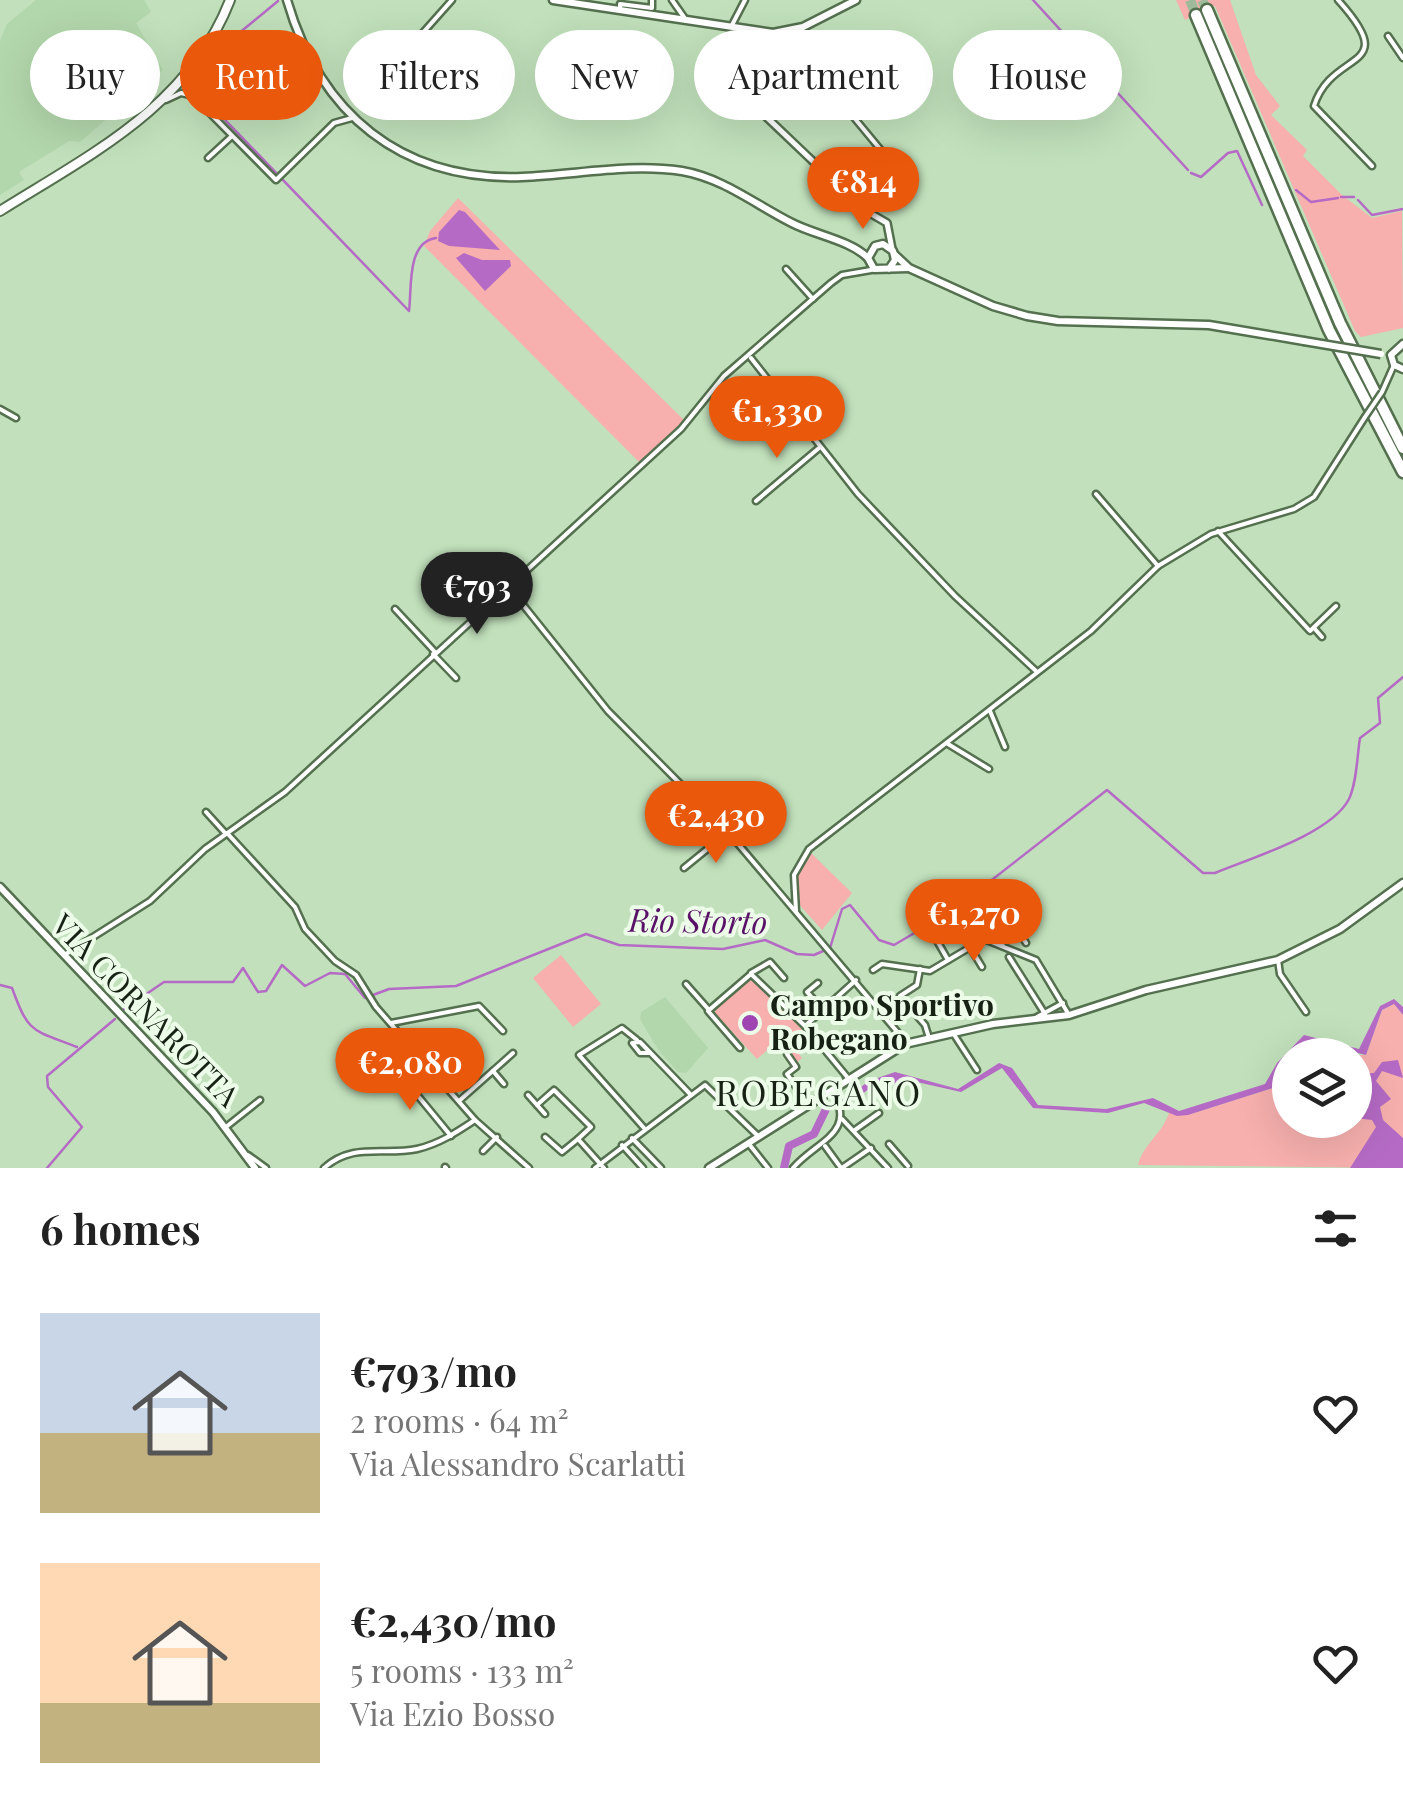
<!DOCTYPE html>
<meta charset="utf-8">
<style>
body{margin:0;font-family:"Playfair Display",serif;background:#f2f2f2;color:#222;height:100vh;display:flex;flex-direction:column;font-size:38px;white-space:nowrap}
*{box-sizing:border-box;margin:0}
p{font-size:32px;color:#767676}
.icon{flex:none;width:55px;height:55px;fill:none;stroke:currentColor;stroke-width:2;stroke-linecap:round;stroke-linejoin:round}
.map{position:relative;height:1168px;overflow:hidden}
.sheet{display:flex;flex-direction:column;background:#fff;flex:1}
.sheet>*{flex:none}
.hud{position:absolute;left:30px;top:30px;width:1345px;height:90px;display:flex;gap:20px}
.buttons{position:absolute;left:1272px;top:1038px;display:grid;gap:20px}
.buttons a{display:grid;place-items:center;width:100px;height:100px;border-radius:50%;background:#fff;box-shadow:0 10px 40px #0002;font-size:50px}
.price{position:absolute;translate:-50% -85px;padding:0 22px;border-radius:35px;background:#ea580c;color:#fff;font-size:32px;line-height:65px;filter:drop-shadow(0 2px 5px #0008)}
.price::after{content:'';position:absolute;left:50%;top:60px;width:30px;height:22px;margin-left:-15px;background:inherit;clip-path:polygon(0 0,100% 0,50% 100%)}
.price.active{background:#222;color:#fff}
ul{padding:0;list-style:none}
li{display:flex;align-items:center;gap:30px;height:250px;padding:0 40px}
li span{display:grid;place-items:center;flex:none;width:280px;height:200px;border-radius:0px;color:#555}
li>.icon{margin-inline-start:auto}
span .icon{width:120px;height:120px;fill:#fffc;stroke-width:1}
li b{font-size:42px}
h2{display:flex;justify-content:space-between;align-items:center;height:120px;padding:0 40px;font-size:42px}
.tag{padding:0 35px;border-radius:45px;background:#fff;box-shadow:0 10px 40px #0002;font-size:35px;line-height:90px}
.tag.active{background:#ea580c;color:#fff}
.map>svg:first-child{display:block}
.built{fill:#b3d7ac}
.green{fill:#f7b0ae}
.water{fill:#b56bc5}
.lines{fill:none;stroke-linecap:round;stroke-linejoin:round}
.stream{stroke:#b56bc5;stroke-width:2.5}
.river{stroke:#b56bc5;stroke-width:8}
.motorway-tunnel{stroke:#9fba9a;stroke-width:10;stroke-dasharray:10 5;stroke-linecap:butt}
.minor-casing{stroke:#54704f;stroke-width:9}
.tertiary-casing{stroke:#54704f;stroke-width:10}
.secondary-casing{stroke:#54704f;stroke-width:11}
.primary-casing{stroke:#54704f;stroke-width:12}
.motorway-casing{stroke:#54704f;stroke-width:15}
.minor{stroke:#fff;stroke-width:4}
.tertiary{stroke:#fff;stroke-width:5}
.secondary{stroke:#fff;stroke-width:6}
.primary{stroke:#fff;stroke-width:8}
.motorway{stroke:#fff;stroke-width:10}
.minor-bridge-casing{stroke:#54704f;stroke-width:9;stroke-linecap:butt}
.secondary-bridge-casing{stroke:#54704f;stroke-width:11;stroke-linecap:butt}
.minor-bridge{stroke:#fff;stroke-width:4}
.secondary-bridge{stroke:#fff;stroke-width:6}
.poi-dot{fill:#9f45b1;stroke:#ecfce9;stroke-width:4}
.labels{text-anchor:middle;stroke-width:8;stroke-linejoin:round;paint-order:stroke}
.poi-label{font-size:30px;font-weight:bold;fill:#172215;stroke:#ecfce9;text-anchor:start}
.street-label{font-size:30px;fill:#172215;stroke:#ecfce9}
.water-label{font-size:32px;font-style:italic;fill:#591267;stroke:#ecfce9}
.quarter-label{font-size:35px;letter-spacing:2.5px;fill:#172215;stroke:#ecfce9}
</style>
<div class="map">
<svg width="1403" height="1168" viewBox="0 0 1403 1168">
<rect width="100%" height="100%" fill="#c1e0bb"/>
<!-- built -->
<g class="built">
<path d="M 36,0 L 144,0 L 151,12 L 136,23 L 163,70 L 80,142 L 69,141 L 19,172 L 24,180 L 0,195 L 0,41 L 7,24 Z"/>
<path d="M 665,997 L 708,1048 L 686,1073 L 678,1072 L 659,1051 L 640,1019 L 641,1012 Z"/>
</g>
<!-- green -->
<g class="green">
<path d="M 1176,0 L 1230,0 L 1256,75 L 1280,106 L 1271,115 L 1307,150 L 1303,156 L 1342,195 L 1372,218 L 1402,211 L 1403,328 L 1361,337 L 1355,331 L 1215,6 L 1185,20 Z"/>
<path d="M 458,198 L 687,423 L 642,465 L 424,246 L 430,231 Z"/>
<path d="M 811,853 L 852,893 L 822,930 L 796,901 L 797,878 Z"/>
<path d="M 561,955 L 601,1004 L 573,1027 L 533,978 Z"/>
<path d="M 756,980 L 810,1038 L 796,1050 L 802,1058 L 796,1063 L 788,1053 L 796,1046 L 786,1034 L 757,1059 L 714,1012 L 747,981 Z"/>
<path d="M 1394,1004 L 1403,1015 L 1403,1168 L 1138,1165 C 1144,1143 1162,1134 1169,1113 L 1188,1115 L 1276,1087 L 1280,1069 L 1290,1056 L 1290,1120 L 1355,1120 L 1355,1055 L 1366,1055 L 1382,1010 Z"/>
</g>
<!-- water -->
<g class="water">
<path d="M 459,210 L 465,212 L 500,250 L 449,246 L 438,241 L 439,232 Z"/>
<path d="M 464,253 L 482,260 L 510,260 L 511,266 L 485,291 L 456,258 Z"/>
<path d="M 1394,999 L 1403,1007 L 1403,1015 L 1394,1004 L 1382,1010 L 1366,1055 L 1306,1041 L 1280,1069 L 1283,1074 L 1276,1087 L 1188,1115 L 1177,1116 L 1144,1103 L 1108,1113 L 1033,1108 L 1002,1068 L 961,1092 L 908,1080 L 888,1086 L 880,1081 L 844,1107 L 841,1102 L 869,1081 L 895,1072 L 958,1089 L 999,1063 L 1012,1068 L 1038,1105 L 1106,1109 L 1153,1098 L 1179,1111 L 1265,1084 L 1277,1063 L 1304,1035 L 1359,1049 L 1380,1006 Z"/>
<path d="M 1398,1060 L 1403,1078 L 1382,1071 L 1376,1081 L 1391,1099 L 1380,1107 L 1383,1120 L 1403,1138 L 1403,1168 L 1350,1168 L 1376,1127 L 1372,1120 L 1355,1118 L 1355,1074 L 1374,1073 L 1382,1062 Z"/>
</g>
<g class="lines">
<!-- stream -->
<g class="stream">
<path d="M 1033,0 L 1188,170"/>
<path d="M 198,91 L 200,94"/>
<path d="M 209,95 L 205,80 L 226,44 L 278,1"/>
<path d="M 205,99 L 409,311 C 412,290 406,242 436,238"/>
<path d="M 1191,173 L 1201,177 L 1228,153 L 1237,151 L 1262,205"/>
<path d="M 1296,190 L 1311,202 L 1338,198"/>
<path d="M 1341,197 L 1354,197"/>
<path d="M 1358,200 L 1372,215 L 1403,209"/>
<path d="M 0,985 L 12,988 C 29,1034 31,1029 77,1047"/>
<path d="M 123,1010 L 164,982 L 233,982 L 243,968 L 258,992 L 266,991 L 282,965 L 305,986 L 330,973 L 345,974 L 365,998 L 389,989 L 456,986 L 586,934 L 619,945 L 723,949 L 765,940 L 797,954 L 814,955 L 830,948 L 842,909 L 850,905 L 879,940 L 894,945 L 952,911 L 1107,790 L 1203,873 L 1215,873 C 1251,858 1331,834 1349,799 C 1357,782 1357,756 1360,738 L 1380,723 L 1378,698 L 1403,677"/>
<path d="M 47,1168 L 82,1127 L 48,1087 L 47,1076 L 115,1019"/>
</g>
<!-- river -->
<path class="river" d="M 784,1168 L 789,1146 L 814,1134 L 827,1107 L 845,1103"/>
<!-- motorway-tunnel -->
<g class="motorway-tunnel">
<path d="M 1190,0 L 1196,15"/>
<path d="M 1202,0 L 1207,10"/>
</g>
<!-- minor casing -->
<g class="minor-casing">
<g id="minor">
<path d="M 672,0 L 686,20"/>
<path d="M 1338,0 C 1403,72 1332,48 1314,106 L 1372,166"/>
<path d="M 620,9 L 620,4 L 652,8 L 652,0"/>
<path d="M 731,27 L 745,0"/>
<path d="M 1388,36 L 1403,58"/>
<path d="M 783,40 L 794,45 L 885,155"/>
<path d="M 192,71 L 188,85 L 193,96 L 276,180 L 334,123 L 352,118"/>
<path d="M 388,72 L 452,0"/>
<path d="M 166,100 L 181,93 L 193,96"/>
<path d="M 208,158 L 232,136"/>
<path d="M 786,269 L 813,299"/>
<path d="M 751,358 L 858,494 L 955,596 L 1036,671"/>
<path d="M 1382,392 L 1394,365"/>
<path d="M 0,409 L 16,418"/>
<path d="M 1096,494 L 1158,566"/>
<path d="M 756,501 L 819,448"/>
<path d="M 1218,531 L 1310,631 L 1336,606"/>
<path d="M 508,586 L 608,711 L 728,832 L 905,1041"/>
<path d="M 395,609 L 435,652"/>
<path d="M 1314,628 L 1322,637"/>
<path d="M 433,654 L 456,678"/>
<path d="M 990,711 L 1005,747"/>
<path d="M 948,744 L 989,769"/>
<path d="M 206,812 L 226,834"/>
<path d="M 227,833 L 295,907 L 305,929 L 335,961 L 356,975 L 376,1007 L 475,1120 L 529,1168"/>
<path d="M 684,868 L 727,833"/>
<path d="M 993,889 L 1026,943"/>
<path d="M 796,911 L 794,875 L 809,849 L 1091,631 L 1158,566 L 1211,534 L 1294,509 L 1314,497 L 1365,417"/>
<path d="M 992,927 L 1009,917"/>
<path d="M 932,932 L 948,960"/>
<path d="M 66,954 L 150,901 L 205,849 L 285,792 L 681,429 L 724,376 L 831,283 L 842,275 L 871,270"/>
<path d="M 1009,957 L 1045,1014"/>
<path d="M 1278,960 L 1280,974 L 1306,1012"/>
<path d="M 982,967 L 967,942 L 991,927 L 1003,946"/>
<path d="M 920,969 L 917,985 L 900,996 L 925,1025 L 929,1038"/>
<path d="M 873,970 L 882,964 L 930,971 L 984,939 L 1036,960 L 1069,1015"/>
<path d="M 751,973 L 770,962 L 784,978"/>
<path d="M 818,983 L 807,992 L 823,1010"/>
<path d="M 686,984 L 709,1010"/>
<path d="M 1037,1017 L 1063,1003"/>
<path d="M 391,1023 L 479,1006 L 503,1031"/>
<path d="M 805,1026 L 856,980"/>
<path d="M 953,1033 L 977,1070"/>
<path d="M 637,1040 L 622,1028 L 579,1055 L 644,1128"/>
<path d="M 740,1048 L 708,1011 L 751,974 L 805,1026 L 848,1078"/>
<path d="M 649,1053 L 640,1053 L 632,1043 L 640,1042 L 691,1095"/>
<path d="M 787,1054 L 796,1067 L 787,1074 L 808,1104"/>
<path d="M 395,1068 L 451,1136"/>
<path d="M 493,1071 L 504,1084"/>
<path d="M 528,1095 L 545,1114"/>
<path d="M 459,1101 L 513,1053"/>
<path d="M 537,1105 L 554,1090 L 591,1127 L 578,1139 L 604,1168"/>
<path d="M 842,1119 L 888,1168"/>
<path d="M 226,1127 L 260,1100"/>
<path d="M 855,1130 L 879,1113"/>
<path d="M 545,1137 L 562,1152 L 578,1139"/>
<path d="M 632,1138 L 661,1168"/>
<path d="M 749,1144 L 768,1168"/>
<path d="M 889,1144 L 908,1166"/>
<path d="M 622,1145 L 643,1168"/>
<path d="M 825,1146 L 841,1168"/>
<path d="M 483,1151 L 497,1137"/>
<path d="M 248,1155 L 266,1168"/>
<path d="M 445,1167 L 446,1168"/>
<path d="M 324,1168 C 353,1142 383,1156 417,1149 C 439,1144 457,1132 475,1120"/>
<path d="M 595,1168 L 705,1085 L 758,1136"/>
<path d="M 793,1168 C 817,1140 858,1134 832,1089"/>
<path d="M 842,1168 L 871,1148"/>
</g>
</g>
<!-- tertiary casing -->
<g class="tertiary-casing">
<path id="tertiary" d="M 783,33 L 782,48 L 758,109 L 863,209 L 887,223 L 892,249"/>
</g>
<!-- secondary casing -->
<g class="secondary-casing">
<g id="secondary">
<path d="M 287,0 C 320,114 401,181 522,177 C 576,175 628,163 682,171 C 723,178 756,205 792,223 C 815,235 850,240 868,258"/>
<path d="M 553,0 L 773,33 L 803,27 L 856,0"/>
<path d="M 894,254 L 909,268 L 993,306 L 1027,316 L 1058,321 L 1209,325 L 1304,341"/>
<path d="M 889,269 L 895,260 L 893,251 L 883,244 L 875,246 L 868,258 L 874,269 L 908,268"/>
<path d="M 1403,344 L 1391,355 L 1394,365 L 1403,369"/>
<path d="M 0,887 L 213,1112 L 255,1168"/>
<path d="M 709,1168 L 905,1044 L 993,1024 L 1069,1015 L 1146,990 L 1278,960 L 1340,929 L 1403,883"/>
</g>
</g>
<!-- primary casing -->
<g class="primary-casing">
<path id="primary" d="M 0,211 C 91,154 189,106 230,0"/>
</g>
<!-- motorway casing -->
<g class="motorway-casing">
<g id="motorway">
<path d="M 1207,10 L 1340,323 L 1403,448"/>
<path d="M 1196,15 L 1329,330 L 1403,472"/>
</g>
</g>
<!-- minor -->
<use href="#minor" class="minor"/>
<!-- tertiary -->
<use href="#tertiary" class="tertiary"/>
<!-- secondary -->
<use href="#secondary" class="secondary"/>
<!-- primary -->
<use href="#primary" class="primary"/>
<!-- motorway -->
<use href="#motorway" class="motorway"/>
<!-- minor-bridge casing -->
<g class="minor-bridge-casing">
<path id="minor-bridge" d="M 1365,417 L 1382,392"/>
</g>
<!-- secondary-bridge casing -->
<g class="secondary-bridge-casing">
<path id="secondary-bridge" d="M 1304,341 L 1381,354"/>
</g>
<!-- minor-bridge -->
<use href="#minor-bridge" class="minor-bridge"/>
<!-- secondary-bridge -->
<use href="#secondary-bridge" class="secondary-bridge"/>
</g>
<!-- markers -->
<circle class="poi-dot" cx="750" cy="1023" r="10"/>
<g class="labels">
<!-- poi labels -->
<g class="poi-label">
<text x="770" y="1016">Campo Sportivo<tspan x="770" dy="34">Robegano</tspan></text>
</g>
<!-- street labels -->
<g class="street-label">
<text transform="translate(145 1011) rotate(46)" y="10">VIA CORNAROTTA</text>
</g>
<!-- water labels -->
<g class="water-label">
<text transform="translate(698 922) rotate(1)" y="11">Rio Storto</text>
</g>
<!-- quarter labels -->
<g class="quarter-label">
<text x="819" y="1106">ROBEGANO</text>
</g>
</g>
</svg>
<div class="buttons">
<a><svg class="icon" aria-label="layers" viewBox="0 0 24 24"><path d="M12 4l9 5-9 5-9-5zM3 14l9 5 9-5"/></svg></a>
</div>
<b class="price" style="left:863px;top:232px">€814</b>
<b class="price" style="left:777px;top:461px">€1,330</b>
<b class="price active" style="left:477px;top:637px">€793</b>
<b class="price" style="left:716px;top:866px">€2,430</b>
<b class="price" style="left:974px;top:964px">€1,270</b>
<b class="price" style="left:410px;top:1113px">€2,080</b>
<div class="hud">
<a class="tag">Buy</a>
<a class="tag active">Rent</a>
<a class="tag">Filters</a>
<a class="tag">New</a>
<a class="tag">Apartment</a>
<a class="tag">House</a>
</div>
</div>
<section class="sheet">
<h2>6 homes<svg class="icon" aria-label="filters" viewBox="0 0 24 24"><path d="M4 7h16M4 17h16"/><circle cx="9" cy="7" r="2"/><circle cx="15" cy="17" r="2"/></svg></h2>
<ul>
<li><span style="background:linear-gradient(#c9d6e8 60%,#c2b280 0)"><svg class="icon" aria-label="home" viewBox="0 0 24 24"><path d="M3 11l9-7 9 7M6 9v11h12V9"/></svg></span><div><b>€793/mo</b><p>2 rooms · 64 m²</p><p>Via Alessandro Scarlatti</p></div><svg class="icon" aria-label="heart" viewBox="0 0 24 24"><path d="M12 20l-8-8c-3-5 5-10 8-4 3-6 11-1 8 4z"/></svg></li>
<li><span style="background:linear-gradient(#ffd9b3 70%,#c2b280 0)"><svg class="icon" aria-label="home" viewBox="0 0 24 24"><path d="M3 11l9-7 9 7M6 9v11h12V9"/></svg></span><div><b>€2,430/mo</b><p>5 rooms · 133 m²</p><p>Via Ezio Bosso</p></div><svg class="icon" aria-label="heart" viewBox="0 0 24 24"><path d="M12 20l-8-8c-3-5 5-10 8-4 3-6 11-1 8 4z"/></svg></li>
</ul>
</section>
